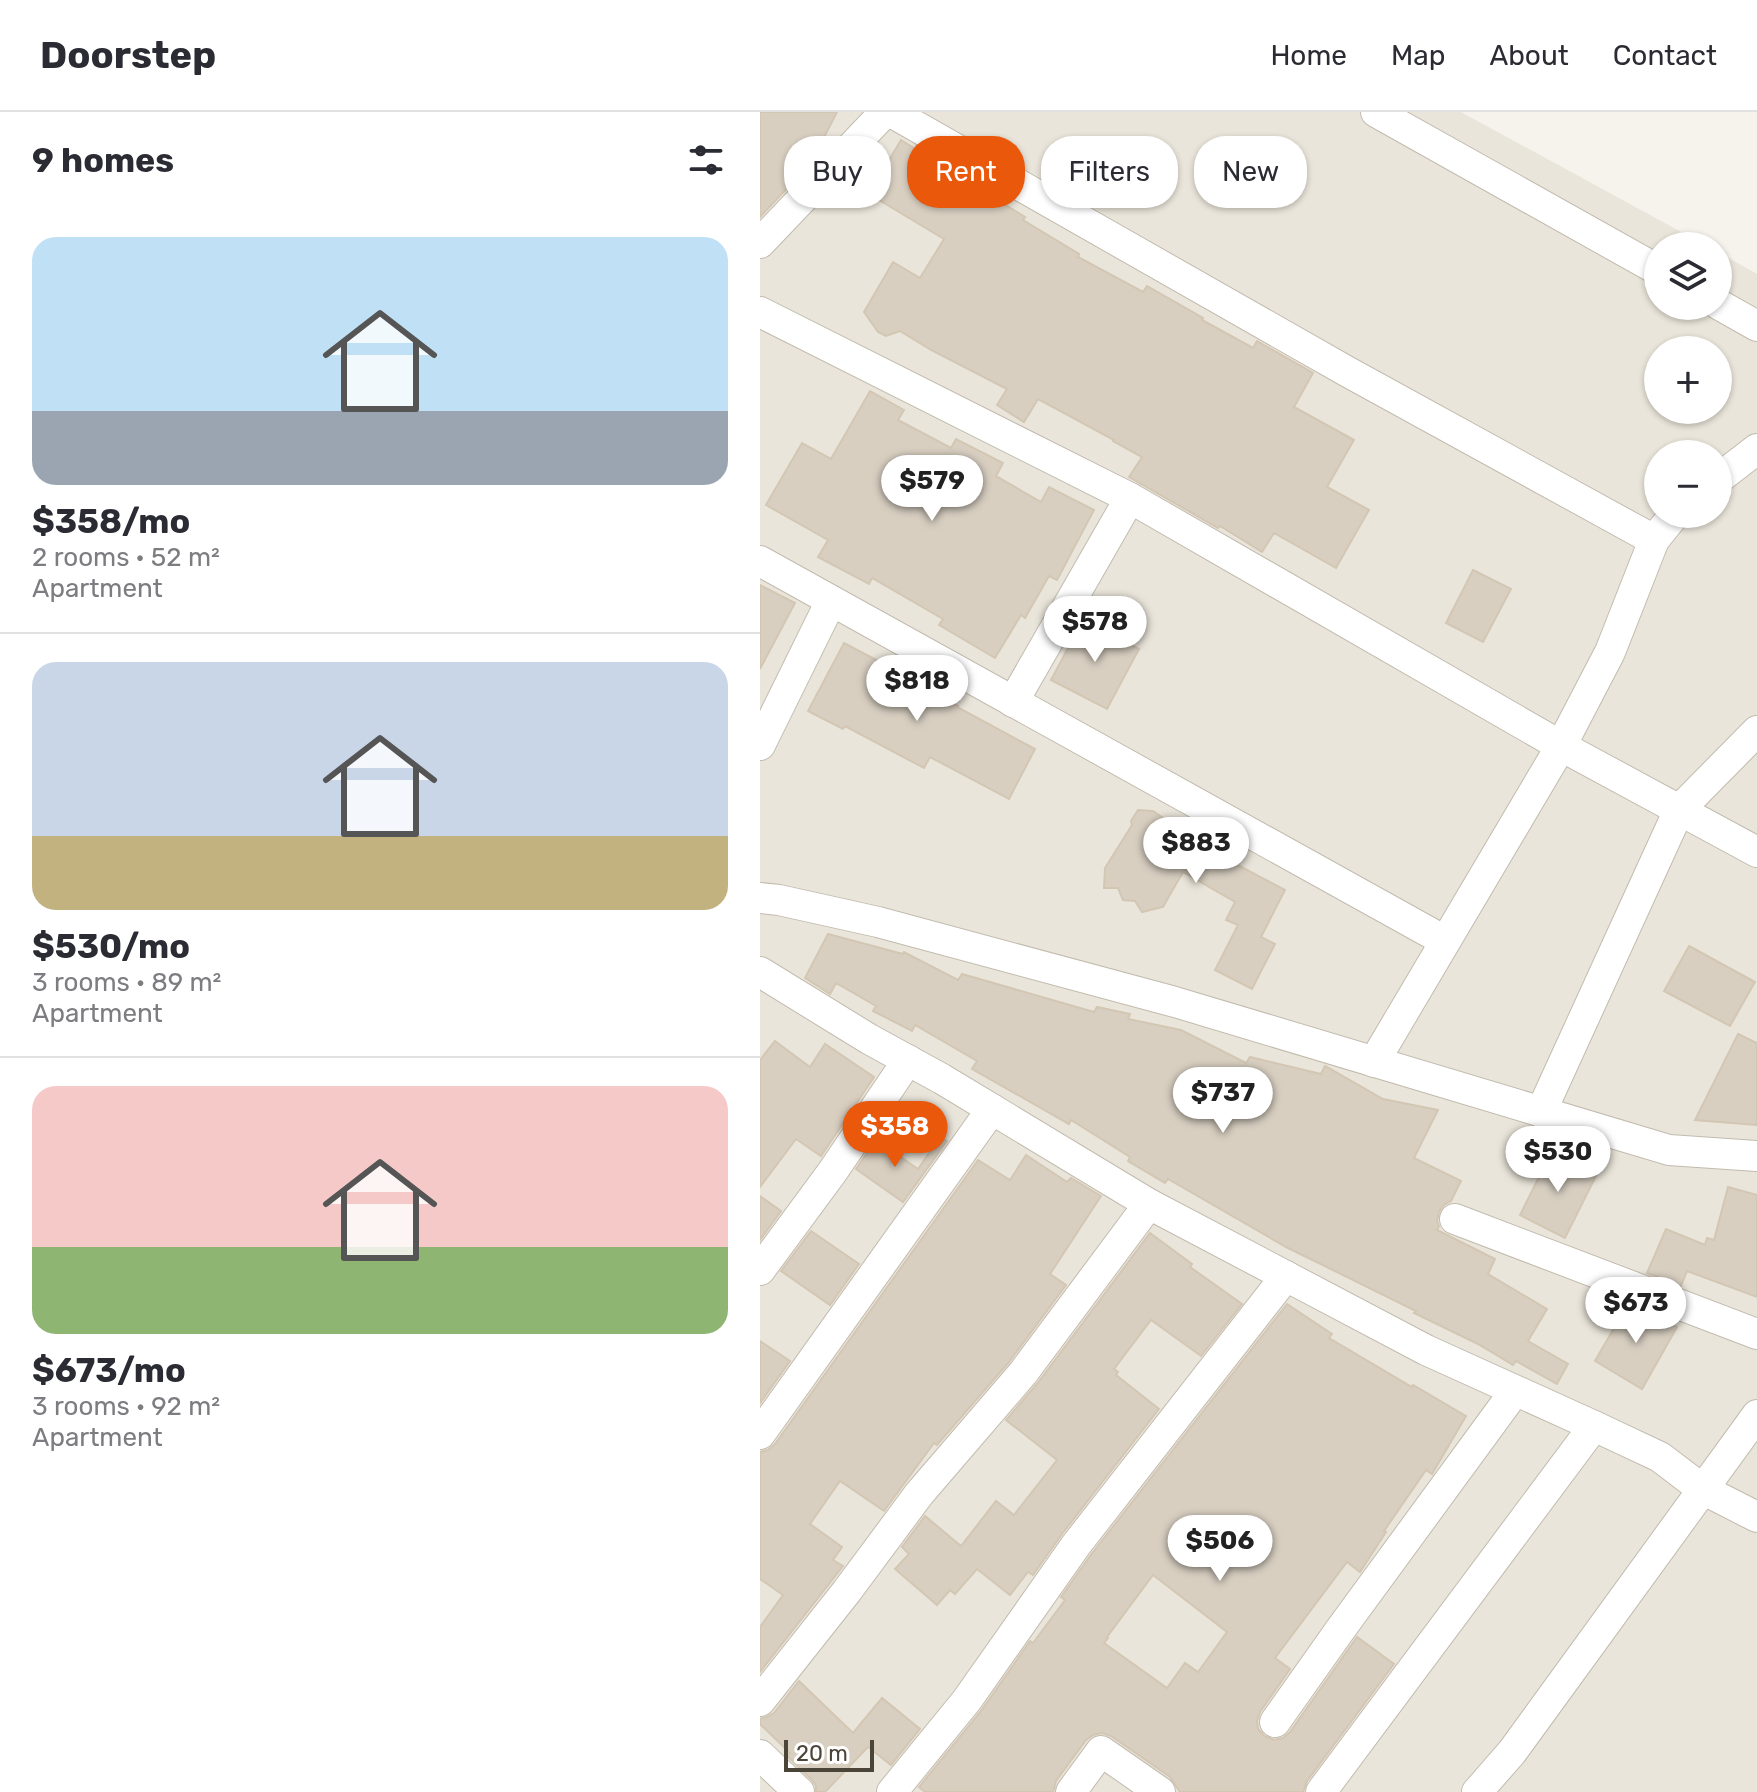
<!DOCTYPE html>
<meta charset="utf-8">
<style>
body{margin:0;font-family:Rubik,sans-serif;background:#f7f7f7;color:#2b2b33;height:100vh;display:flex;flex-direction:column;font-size:30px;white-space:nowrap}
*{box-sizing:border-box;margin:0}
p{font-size:26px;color:#7c7c81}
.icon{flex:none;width:44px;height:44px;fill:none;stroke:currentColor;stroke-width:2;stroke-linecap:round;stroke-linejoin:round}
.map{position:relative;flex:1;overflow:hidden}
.side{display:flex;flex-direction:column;background:#fff;width:760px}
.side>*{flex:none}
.hud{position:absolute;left:24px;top:24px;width:760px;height:72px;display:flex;gap:16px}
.buttons{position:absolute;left:884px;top:120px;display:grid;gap:16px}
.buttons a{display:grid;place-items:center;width:88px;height:88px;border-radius:50%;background:#fff;box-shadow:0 2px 6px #0004;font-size:40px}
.scale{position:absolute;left:24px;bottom:20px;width:90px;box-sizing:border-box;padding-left:8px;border:4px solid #4b4439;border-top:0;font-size:22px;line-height:28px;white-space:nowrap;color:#4b4439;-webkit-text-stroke:6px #fff;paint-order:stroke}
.price{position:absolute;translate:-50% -68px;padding:0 18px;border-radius:28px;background:#fff;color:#222;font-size:26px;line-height:52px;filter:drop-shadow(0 2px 4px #0008)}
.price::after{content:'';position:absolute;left:50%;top:48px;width:24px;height:18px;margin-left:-12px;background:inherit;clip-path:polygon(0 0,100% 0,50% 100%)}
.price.on{background:#ea580c;color:#fff}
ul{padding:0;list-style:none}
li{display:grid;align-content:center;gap:16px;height:424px;padding:0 32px}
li+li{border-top:2px solid #e1e1e2}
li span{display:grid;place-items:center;height:248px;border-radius:24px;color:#555}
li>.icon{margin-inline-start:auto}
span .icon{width:144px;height:144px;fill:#fffc;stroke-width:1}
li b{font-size:34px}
h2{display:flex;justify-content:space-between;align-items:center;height:96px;padding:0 32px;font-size:34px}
.pill{padding:0 28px;border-radius:32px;background:#fff;box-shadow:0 2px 6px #0004;font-size:28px;line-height:72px}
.pill.on{background:#ea580c;color:#fff}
header{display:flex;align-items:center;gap:48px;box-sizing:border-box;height:112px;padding:0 40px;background:#fff;border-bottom:2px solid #e1e1e2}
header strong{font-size:38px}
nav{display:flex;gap:44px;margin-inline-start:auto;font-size:28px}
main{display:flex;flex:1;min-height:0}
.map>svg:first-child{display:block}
.residential{fill:#eae5da;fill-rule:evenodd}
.building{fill:#d8cfc1;stroke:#d3c7b4;stroke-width:2;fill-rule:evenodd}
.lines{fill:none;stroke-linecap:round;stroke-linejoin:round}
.minor-casing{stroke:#c2bbae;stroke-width:32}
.minor{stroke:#fff;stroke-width:30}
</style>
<header>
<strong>Doorstep</strong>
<nav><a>Home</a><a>Map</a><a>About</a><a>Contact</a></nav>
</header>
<main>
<section class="side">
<h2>9 homes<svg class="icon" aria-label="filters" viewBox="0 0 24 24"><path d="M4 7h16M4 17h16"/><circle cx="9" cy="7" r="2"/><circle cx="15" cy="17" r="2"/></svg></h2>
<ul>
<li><span style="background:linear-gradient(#bfe0f5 70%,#9aa5b1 0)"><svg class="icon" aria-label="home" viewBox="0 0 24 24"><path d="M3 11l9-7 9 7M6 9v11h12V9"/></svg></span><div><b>$358/mo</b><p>2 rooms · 52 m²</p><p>Apartment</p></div></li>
<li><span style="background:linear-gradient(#c9d6e8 70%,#c2b280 0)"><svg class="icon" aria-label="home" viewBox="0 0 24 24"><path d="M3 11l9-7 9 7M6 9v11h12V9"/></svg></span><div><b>$530/mo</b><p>3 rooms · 89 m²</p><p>Apartment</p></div></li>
<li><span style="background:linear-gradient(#f6c9c9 65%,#8fb573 0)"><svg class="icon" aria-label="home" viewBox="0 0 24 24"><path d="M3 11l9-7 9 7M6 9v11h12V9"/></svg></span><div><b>$673/mo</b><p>3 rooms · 92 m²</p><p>Apartment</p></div></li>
</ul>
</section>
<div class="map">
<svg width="997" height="1680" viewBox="0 0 997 1680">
<rect width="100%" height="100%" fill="#f6f3ec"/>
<!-- residential -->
<path class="residential" d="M 0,0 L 701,0 L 947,134 L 898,134 L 898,194 L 958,194 L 958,140 L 997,162 L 997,1680 L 0,1680 ZM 898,238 L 958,238 L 958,298 L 898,298 ZM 898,342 L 958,342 L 958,402 L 898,402 Z"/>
<!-- building -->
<g class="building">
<path d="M 0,0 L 77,0 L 58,37 L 51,34 L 33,70 L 0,105 Z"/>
<path d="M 141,28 L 265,105 L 263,108 L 319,142 L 318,145 L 383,180 L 387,174 L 443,206 L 442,208 L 493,236 L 497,229 L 553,261 L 534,295 L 594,328 L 567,375 L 609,398 L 576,456 L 514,421 L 502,440 L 460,414 L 458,416 L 369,365 L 382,345 L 353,329 L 354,328 L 278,287 L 264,310 L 237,293 L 247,277 L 171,238 L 140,219 L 126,224 L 118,220 L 104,200 L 133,150 L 160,166 L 184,127 L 109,82 Z"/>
<path d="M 110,279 L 144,298 L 138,308 L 191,336 L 196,327 L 243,351 L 236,364 L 281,390 L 289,375 L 334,398 L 297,468 L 289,464 L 265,506 L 261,503 L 235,546 L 179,513 L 183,507 L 112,466 L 109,472 L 58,445 L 68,428 L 6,393 L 42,331 L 71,347 Z"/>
<path d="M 713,458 L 751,477 L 723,530 L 686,511 Z"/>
<path d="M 0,473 L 35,491 L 0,557 Z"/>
<path d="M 323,508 L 379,537 L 347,597 L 291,568 Z"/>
<path d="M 84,531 L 120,550 L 119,552 L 198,594 L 197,595 L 275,637 L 249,687 L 170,645 L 164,656 L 85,614 L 83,617 L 48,599 Z"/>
<path d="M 378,698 L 393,699 L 415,714 L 419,709 L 448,728 L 450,724 L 471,737 L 466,747 L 525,778 L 501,825 L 515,832 L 492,877 L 455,858 L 478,813 L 466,808 L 475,790 L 423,760 L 403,795 L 382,800 L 375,789 L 363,788 L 358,776 L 344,776 L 345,756 L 372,713 L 371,709 Z"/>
<path d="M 68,822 L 143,842 L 144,840 L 198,868 L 202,862 L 334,900 L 337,895 L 370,902 L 368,907 L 421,918 L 486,951 L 490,945 L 561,962 L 565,954 L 623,987 L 678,998 L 654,1046 L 701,1069 L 691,1089 L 684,1093 L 679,1100 L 677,1109 L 679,1114 L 677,1118 L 735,1147 L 728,1162 L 787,1197 L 768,1229 L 808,1252 L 797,1272 L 756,1249 L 753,1253 L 718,1232 L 654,1201 L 656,1199 L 526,1135 L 408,1067 L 405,1071 L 368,1049 L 370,1045 L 311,1008 L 309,1012 L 212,957 L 217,949 L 155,913 L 152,919 L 113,899 L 116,894 L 76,871 L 70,882 L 45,866 Z"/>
<path d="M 929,834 L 995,870 L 970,914 L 904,879 Z"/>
<path d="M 978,922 L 997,931 L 997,1013 L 935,1008 Z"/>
<path d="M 15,929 L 50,955 L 65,932 L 114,965 L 61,1044 L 36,1027 L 0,1075 L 0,948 Z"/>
<path d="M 180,1025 L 187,1029 L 143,1090 L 96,1057 L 116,1028 L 158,1057 Z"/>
<path d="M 792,1039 L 837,1062 L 805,1126 L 760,1103 Z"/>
<path d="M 266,1043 L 307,1070 L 311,1066 L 341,1084 L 290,1162 L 306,1173 L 249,1250 L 177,1333 L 174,1331 L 124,1399 L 80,1369 L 50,1412 L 82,1435 L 73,1448 L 83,1454 L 0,1560 L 0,1515 L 23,1483 L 0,1467 L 0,1340 L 8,1338 L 15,1332 L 218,1048 L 250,1068 Z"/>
<path d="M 968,1075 L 997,1083 L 997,1185 L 927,1159 L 921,1174 L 887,1161 L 906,1117 L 945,1133 L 947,1126 L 954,1128 Z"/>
<path d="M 0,1084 L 21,1099 L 0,1128 Z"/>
<path d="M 51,1119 L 99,1152 L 70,1193 L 21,1159 Z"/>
<path d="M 390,1121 L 432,1152 L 430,1155 L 482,1192 L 441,1244 L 391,1208 L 354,1257 L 358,1260 L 356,1263 L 399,1297 L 302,1422 L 273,1463 L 268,1460 L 250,1483 L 217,1457 L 195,1482 L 190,1478 L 177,1493 L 135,1457 L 149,1442 L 142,1435 L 165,1404 L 201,1434 L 236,1389 L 254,1403 L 297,1348 L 246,1308 L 277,1272 Z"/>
<path d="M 527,1192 L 572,1222 L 569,1226 L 652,1275 L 653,1273 L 706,1304 L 672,1362 L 666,1358 L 624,1419 L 626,1420 L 600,1460 L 587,1450 L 515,1546 L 530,1557 L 500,1600 L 497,1609 L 498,1617 L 504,1624 L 514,1628 L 523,1626 L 530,1620 L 597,1525 L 634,1552 L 547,1669 L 543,1680 L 420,1680 L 410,1665 L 351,1624 L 342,1621 L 333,1623 L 326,1628 L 296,1669 L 293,1680 L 165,1680 L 159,1675 L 221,1599 L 270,1529 L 273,1531 L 305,1488 L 301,1485 L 330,1444 ZM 393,1463 L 467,1520 L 438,1560 L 425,1551 L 407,1576 L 344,1531 L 348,1526 L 347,1525 Z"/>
<path d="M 868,1192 L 906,1207 L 905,1208 L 917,1215 L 882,1277 L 835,1249 Z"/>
<path d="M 0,1229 L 30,1249 L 0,1291 Z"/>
<path d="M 39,1569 L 93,1621 L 122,1586 L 160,1617 L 131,1653 L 107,1634 L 108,1635 L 65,1680 L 56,1680 L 56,1674 L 51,1667 L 27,1644 L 30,1641 L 0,1612 L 0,1607 L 7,1605 L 14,1601 Z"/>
</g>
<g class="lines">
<!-- minor casing -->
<g class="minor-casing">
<g id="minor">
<path d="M 131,0 L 588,260 L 894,428"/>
<path d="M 616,0 L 898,158"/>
<path d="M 0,131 L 125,0"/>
<path d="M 958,192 L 997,214"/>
<path d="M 0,200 L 370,386 L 801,634 L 997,740"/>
<path d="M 958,367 L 997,337"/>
<path d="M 0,449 L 685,829"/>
<path d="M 253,590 L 370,386"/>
<path d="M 0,633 L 71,489"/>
<path d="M 0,786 L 19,788 L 118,810 L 415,890 L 909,1038 L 997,1044"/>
<path d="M 0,860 L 109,927 L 182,967 L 389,1092 L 666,1238 L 834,1314 L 900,1345 L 942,1377 L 997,1405"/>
<path d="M 614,950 L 801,634 L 850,540 L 894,428 L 915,402"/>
<path d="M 781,1000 L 919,698 L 997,619"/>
<path d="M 695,1107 L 997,1222"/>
<path d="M 0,1158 L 73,1059 L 148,948"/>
<path d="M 0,1322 L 232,997"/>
<path d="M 0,1589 L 87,1479 L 159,1382 L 263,1261 L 389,1092"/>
<path d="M 515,1610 L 580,1518 L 755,1279"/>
<path d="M 0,1643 L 39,1680"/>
<path d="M 132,1680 L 207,1588 L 316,1433 L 526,1164"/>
<path d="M 311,1680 L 341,1639 L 400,1680"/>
<path d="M 561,1680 L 834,1314"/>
<path d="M 717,1680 L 752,1640 L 997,1303"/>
</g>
</g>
<!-- minor -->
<use href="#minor" class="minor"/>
</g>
</svg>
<div class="buttons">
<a><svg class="icon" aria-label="layers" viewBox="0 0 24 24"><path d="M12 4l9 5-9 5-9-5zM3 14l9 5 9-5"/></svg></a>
<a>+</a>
<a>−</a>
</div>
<div class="scale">20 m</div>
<b class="price" style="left:172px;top:411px">$579</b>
<b class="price" style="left:335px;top:552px">$578</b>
<b class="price" style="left:157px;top:611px">$818</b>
<b class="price" style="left:436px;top:773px">$883</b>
<b class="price" style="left:463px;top:1023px">$737</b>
<b class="price on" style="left:135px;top:1057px">$358</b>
<b class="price" style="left:798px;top:1082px">$530</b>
<b class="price" style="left:876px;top:1233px">$673</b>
<b class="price" style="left:460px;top:1471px">$506</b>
<div class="hud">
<a class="pill">Buy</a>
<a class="pill on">Rent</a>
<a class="pill">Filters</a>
<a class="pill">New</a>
</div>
</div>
</main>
